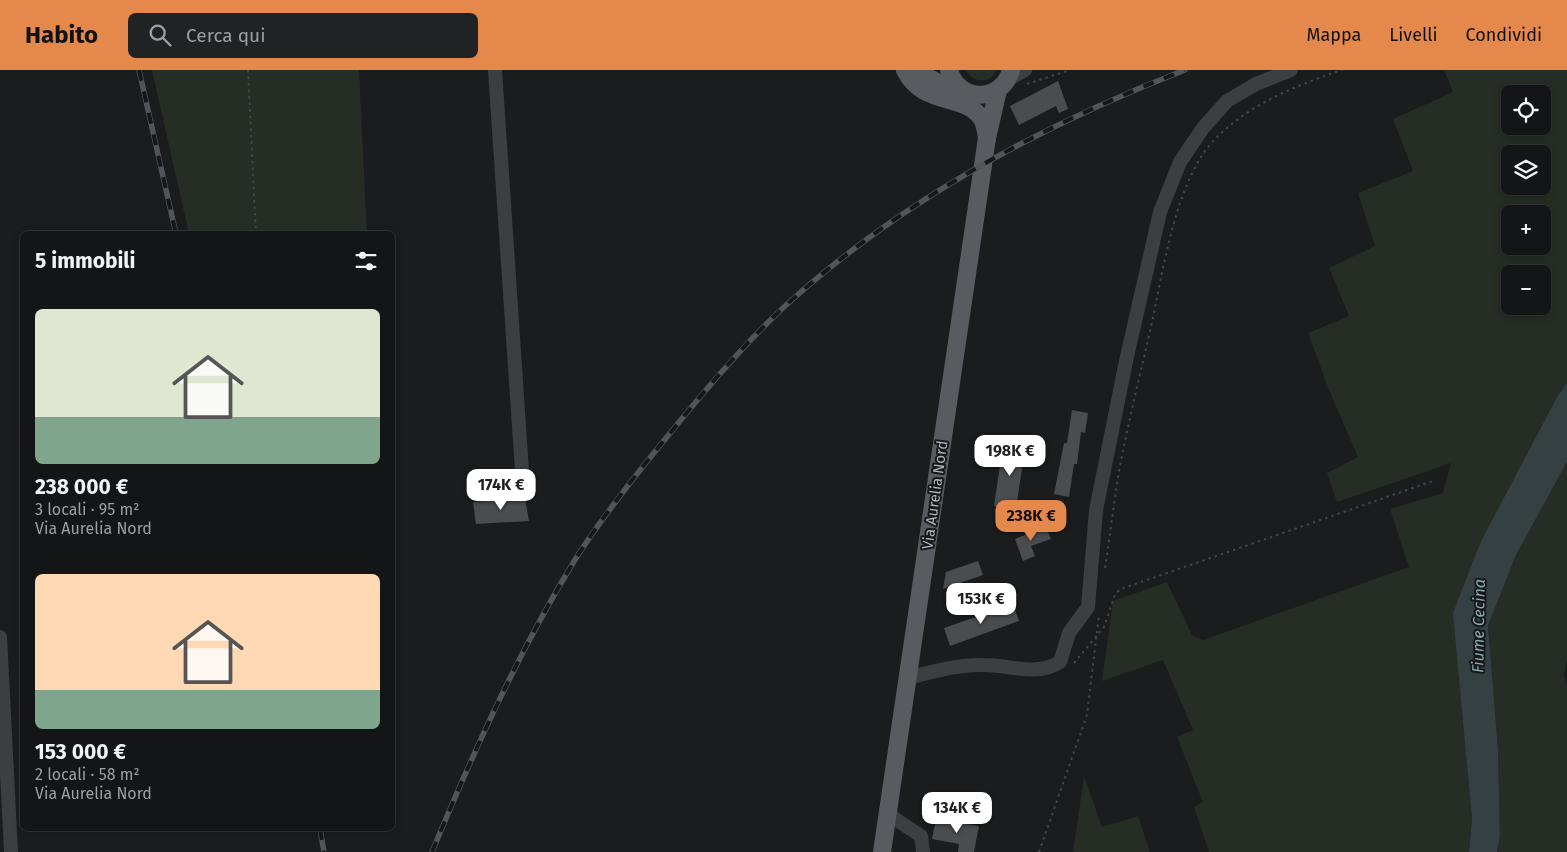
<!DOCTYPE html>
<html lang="it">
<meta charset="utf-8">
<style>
body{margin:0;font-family:"Fira Sans",sans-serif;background:#212223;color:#f1f3f6;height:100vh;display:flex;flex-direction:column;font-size:19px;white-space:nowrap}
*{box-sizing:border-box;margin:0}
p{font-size:16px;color:#9d9fa1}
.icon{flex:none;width:28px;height:28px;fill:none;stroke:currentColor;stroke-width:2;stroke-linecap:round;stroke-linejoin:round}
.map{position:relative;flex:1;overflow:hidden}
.drawer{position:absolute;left:20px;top:161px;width:375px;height:600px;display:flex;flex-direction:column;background:#141516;border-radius:8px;box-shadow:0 2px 8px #0003,0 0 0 1px #333435}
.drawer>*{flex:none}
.controls{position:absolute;left:1501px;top:15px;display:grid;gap:10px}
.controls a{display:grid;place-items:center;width:50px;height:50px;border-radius:8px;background:#141516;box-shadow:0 2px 8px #0003,0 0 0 1px #333435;font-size:25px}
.price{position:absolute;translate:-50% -42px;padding:0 11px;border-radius:10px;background:#fff;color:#222;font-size:16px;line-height:32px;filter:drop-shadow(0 1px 2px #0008)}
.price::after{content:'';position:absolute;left:50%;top:30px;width:15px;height:11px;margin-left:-8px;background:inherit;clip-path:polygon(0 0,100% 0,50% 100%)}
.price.active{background:#e5884b;color:#111}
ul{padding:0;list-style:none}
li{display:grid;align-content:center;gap:10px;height:265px;padding:0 15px}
li span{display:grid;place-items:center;height:155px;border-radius:8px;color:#555}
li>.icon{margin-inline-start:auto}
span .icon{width:90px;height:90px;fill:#fffc;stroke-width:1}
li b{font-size:21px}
h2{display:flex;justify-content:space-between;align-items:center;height:60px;padding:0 15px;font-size:21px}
header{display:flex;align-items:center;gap:30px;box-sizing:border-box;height:70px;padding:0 25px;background:#e5884b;color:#111}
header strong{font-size:24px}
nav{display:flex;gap:28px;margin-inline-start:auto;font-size:18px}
.search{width:350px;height:45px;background:#212223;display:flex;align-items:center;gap:12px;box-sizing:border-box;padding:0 18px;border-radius:8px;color:#9d9fa1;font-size:19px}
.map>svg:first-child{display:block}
.green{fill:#262d25;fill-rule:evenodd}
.water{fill:#344042}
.building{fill:#4a4d4f}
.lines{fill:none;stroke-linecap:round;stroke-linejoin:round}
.path{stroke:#424649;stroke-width:2;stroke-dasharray:2.5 4;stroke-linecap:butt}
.minor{stroke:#3c3f42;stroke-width:14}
.major{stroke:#585c61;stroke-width:18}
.rail-casing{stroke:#515559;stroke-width:5.5}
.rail{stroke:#161718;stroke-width:4;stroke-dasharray:11;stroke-linecap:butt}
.labels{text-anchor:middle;stroke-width:4;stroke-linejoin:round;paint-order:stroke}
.street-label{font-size:15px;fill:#afb6bb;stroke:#161718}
.water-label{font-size:16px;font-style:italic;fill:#89abb3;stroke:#161718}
</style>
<header>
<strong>Habito</strong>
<div class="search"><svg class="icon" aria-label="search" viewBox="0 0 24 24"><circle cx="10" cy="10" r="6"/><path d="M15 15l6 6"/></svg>Cerca qui</div>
<nav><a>Mappa</a><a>Livelli</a><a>Condividi</a></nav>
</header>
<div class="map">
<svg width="1567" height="782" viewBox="0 0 1567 782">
<rect width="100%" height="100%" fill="#1b1c1d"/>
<!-- green -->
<g class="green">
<path d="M 152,0 L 359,0 L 367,164 L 189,164 Z"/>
<path d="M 966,0 L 997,0 C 990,14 974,14 966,0 Z"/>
<path d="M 1444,0 L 1567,0 L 1567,313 L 1557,327 L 1481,471 L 1454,543 L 1472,749 L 1469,782 L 1209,782 L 1194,737 L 1203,732 L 1177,667 L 1193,660 L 1163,590 L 1102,611 L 1113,531 L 1167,512 L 1192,565 L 1203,570 L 1409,497 L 1390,439 L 1443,423 L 1451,393 L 1337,432 L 1327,403 L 1358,387 L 1329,320 L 1308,263 L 1349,246 L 1329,198 L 1375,176 L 1358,123 L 1413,101 L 1393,49 L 1453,22 ZM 1510,24 L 1542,24 L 1542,56 L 1510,56 ZM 1510,84 L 1542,84 L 1542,116 L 1510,116 ZM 1510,144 L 1542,144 L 1542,176 L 1510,176 ZM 1510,204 L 1542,204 L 1542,236 L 1510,236 Z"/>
<path d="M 1567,392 L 1567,590 L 1564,605 L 1567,615 L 1567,782 L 1497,782 L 1500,766 L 1498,679 L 1488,556 L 1516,485 Z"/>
<path d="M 1084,706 L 1102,757 L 1138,746 L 1150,782 L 1073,782 Z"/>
</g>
<!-- water -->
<path class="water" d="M 1567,313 L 1567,392 L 1516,485 L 1488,556 L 1498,679 L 1500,766 L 1497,782 L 1469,782 L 1472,749 L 1453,543 L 1481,471 L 1557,327 Z"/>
<!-- building -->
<g class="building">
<path d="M 1058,11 L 1068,39 L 1059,43 L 1056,36 L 1019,55 L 1010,36 Z"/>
<path d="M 1072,340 L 1088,343 L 1085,363 L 1081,362 L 1077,394 L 1074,394 L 1069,427 L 1054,424 L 1064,373 L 1067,373 Z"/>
<path d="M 1003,375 L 1025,378 L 1016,439 L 994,436 Z"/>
<path d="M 525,428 L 529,451 L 476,454 L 473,432 Z"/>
<path d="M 1046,457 L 1051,469 L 1031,476 L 1035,486 L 1023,491 L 1015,469 Z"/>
<path d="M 978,491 L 983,505 L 943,519 L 946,502 Z"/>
<path d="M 1013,534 L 1019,551 L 950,576 L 944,558 Z"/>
<path d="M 936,749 L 979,756 L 974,782 L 958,782 L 959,774 L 932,769 Z"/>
</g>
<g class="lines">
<!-- path -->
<g class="path">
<path d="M 248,0 L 256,164"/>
<path d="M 1027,14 L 1070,0"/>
<path d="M 1105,498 C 1110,465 1114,433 1119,401 C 1128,353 1140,305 1151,257 C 1163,202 1176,106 1217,67 C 1252,33 1297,15 1342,0"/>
<path d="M 1074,593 L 1104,557 L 1115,524 L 1121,519 L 1433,411"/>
<path d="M 1039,782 L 1087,645 L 1099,545"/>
</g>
<!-- minor -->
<g class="minor">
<path d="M 495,0 L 523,416"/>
<path d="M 1007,10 L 1025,0"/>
<path d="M 0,567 L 11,782"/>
<path d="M 908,608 C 932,602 959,594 984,595 C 1011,595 1036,607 1060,592 L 1069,563 L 1088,537 L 1096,440 L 1126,291 L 1160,142 L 1180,92 L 1203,58 L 1227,31 L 1256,14 L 1291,0"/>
<path d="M 888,744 L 921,766 L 923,782"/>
</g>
<!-- major -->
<g class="major">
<path d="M 905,0 C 923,37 966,23 982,49 C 985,54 986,61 987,68"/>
<path d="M 916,0 L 938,13 L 957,15"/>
<path d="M 949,0 C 958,33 1002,33 1011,0"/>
<path d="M 882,782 L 987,68 L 998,20"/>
</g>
<!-- rail casing -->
<g class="rail-casing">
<g id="rail">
<path d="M 139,0 L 176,164"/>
<path d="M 320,759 L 324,782"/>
<path d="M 432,782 C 473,683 517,585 573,493 C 600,449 638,402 671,362 C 706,319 743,275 784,237 C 900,131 1040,56 1185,0"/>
</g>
</g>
<!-- rail -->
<use href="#rail" class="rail"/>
</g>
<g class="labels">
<!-- street labels -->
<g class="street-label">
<text transform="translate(935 425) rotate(-82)" y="5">Via Aurelia Nord</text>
</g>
<!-- water labels -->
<g class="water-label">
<text transform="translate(1478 556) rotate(-89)" y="6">Fiume Cecina</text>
</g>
</g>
</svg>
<div class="controls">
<a><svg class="icon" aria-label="locate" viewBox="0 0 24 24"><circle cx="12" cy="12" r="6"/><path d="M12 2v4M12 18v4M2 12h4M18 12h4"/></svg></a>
<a><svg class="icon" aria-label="layers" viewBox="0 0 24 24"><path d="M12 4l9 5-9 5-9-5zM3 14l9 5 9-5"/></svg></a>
<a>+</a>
<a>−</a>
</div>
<b class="price" style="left:1010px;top:407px">198K €</b>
<b class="price" style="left:501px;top:441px">174K €</b>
<b class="price active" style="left:1031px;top:472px">238K €</b>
<b class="price" style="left:981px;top:555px">153K €</b>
<b class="price" style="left:957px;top:764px">134K €</b>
<section class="drawer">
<h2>5 immobili<svg class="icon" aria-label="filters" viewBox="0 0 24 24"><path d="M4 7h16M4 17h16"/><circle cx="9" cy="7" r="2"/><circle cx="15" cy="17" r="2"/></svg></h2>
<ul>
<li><span style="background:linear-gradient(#dfe7d0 70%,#7fa58c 0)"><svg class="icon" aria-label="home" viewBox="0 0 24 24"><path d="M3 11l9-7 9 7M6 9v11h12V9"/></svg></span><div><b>238 000 €</b><p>3 locali · 95 m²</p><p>Via Aurelia Nord</p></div></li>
<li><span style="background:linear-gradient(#ffd9b3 75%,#7fa58c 0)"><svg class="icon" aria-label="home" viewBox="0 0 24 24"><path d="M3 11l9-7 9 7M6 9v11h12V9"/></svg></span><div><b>153 000 €</b><p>2 locali · 58 m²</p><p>Via Aurelia Nord</p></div></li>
</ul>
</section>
</div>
